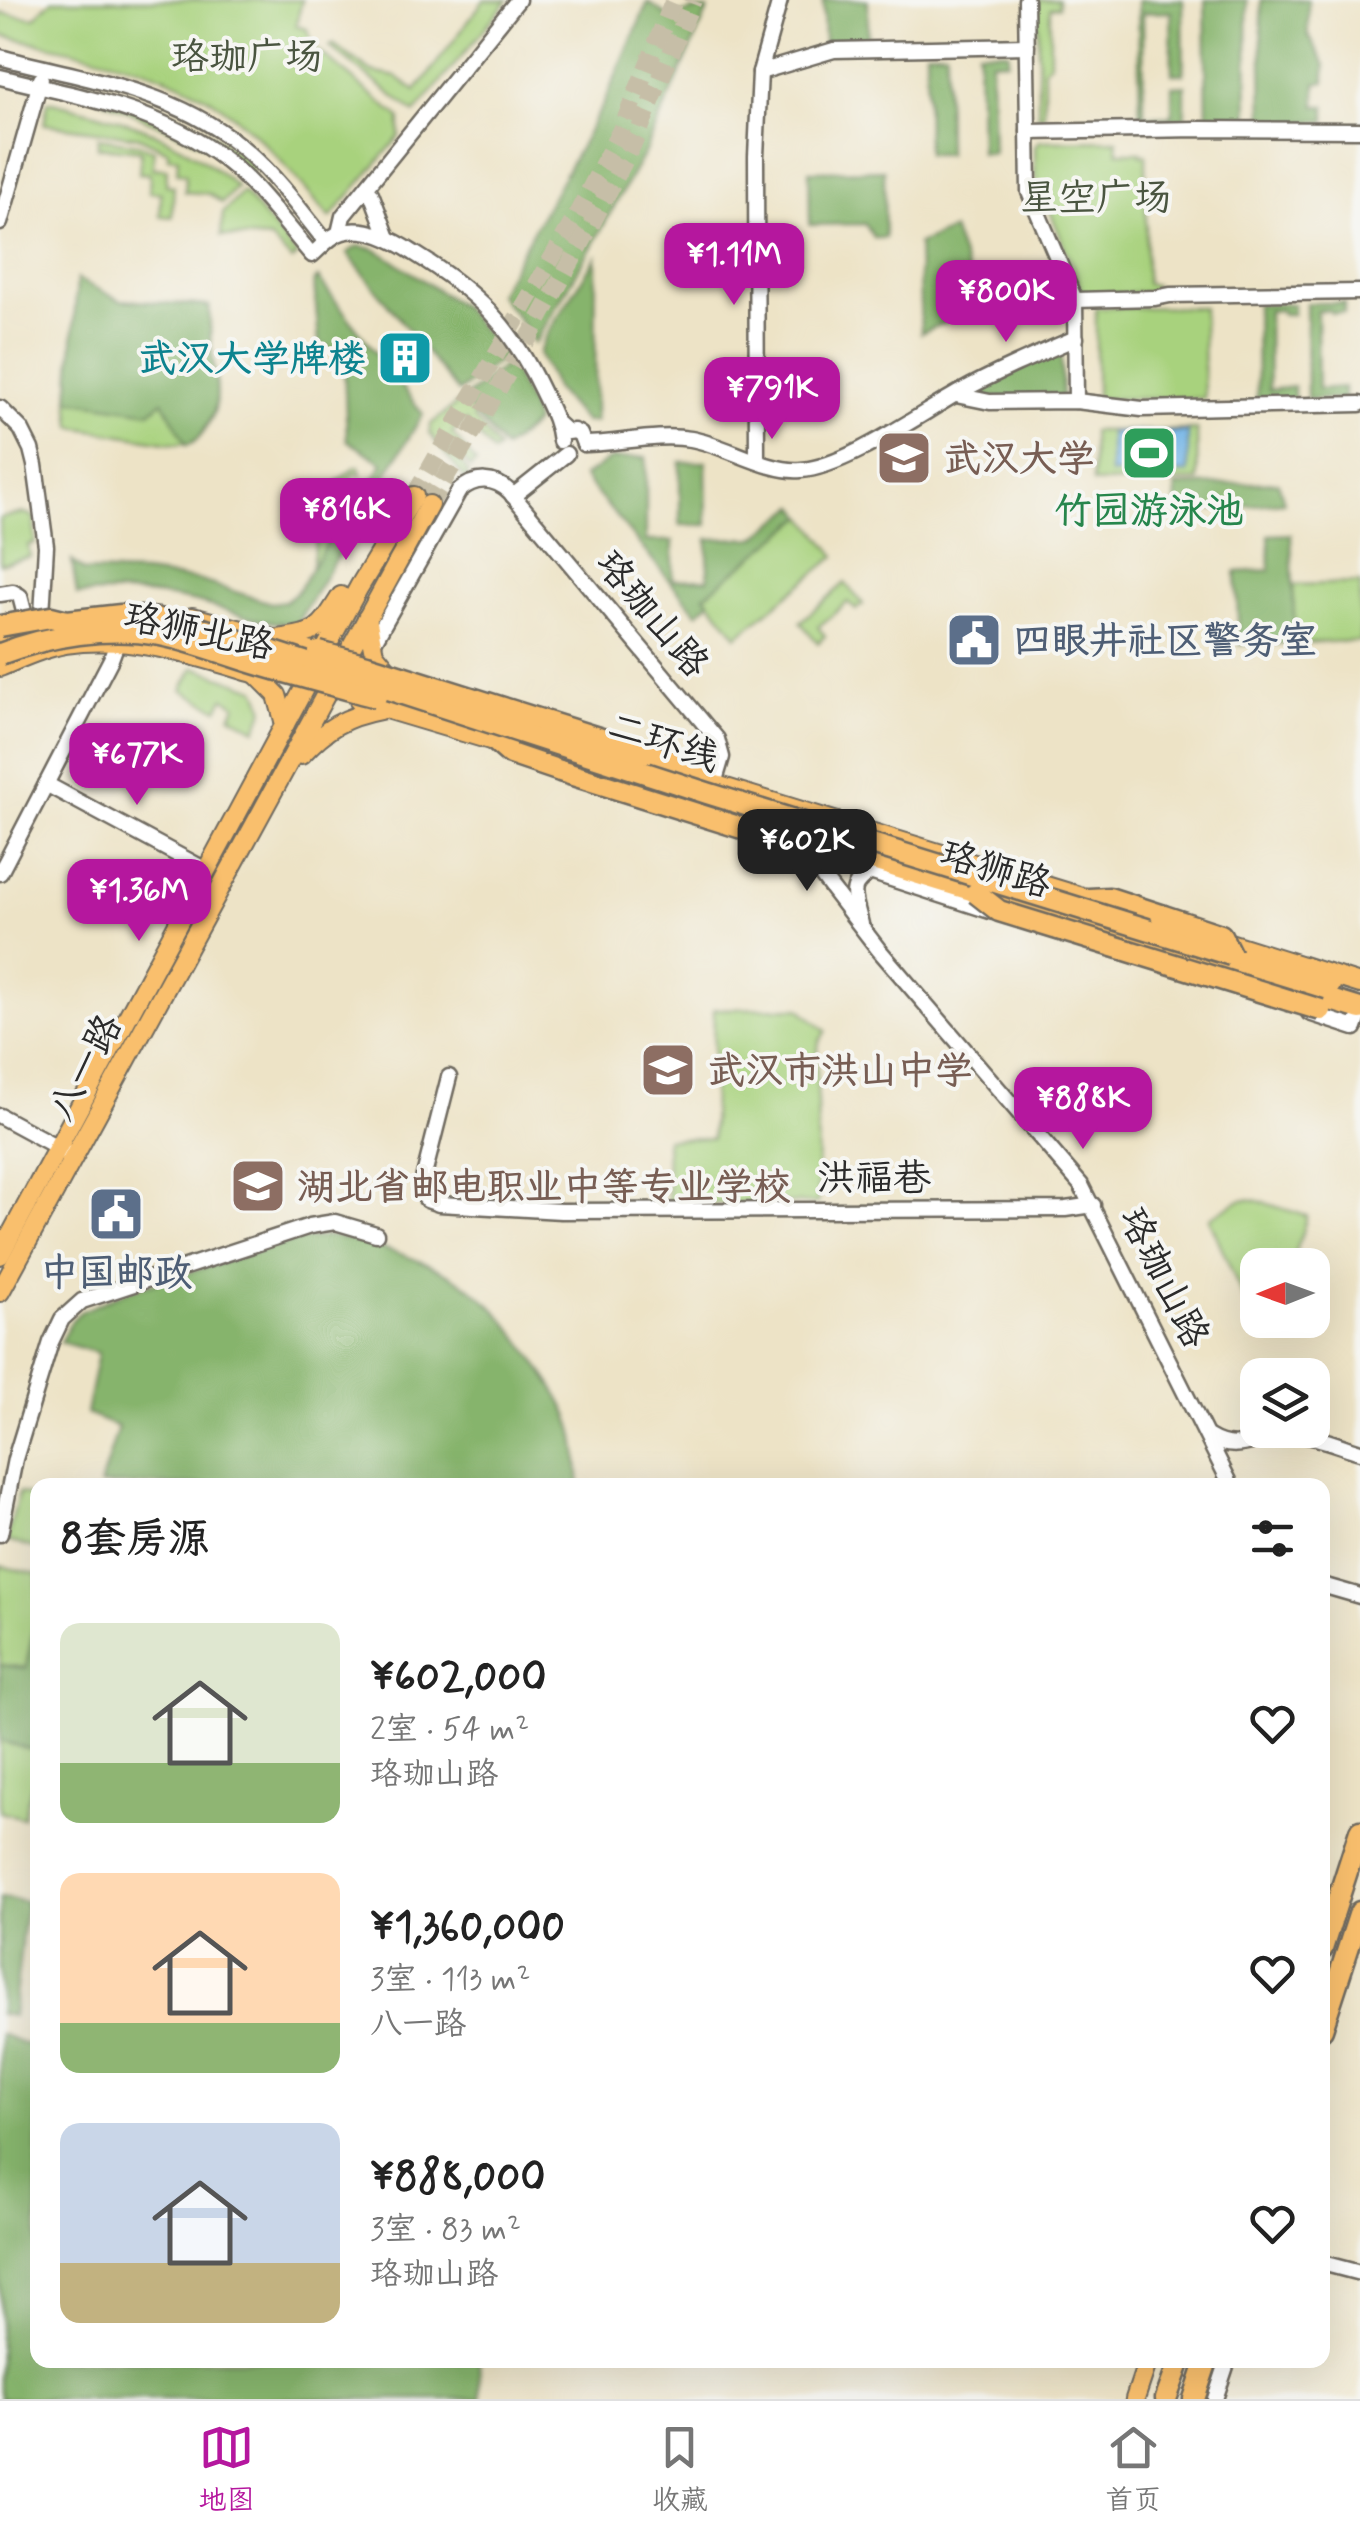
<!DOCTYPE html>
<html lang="zh">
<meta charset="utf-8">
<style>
body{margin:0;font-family:Mynerve,"LXGW WenKai TC",sans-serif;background:#f2f2f2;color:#222;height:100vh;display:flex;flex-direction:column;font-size:38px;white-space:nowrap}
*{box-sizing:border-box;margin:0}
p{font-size:32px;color:#767676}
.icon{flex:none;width:55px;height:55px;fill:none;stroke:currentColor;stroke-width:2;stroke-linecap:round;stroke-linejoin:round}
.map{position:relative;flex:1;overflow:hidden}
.sheet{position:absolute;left:30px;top:1478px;width:1300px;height:890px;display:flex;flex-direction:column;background:#fff;border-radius:20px;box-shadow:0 10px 40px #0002}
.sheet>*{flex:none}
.needle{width:65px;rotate:269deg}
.tools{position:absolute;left:1240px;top:1248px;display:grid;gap:20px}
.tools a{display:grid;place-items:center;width:90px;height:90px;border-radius:20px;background:#fff;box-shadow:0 10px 40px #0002;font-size:50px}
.price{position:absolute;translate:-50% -85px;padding:0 22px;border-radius:20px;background:#b5179e;color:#fff;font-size:32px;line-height:65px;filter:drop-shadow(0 2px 5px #0008)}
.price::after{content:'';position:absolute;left:50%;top:60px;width:30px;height:22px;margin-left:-15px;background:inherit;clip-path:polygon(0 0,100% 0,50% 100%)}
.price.active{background:#222;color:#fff}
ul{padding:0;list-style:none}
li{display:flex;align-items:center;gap:30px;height:250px;padding:0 30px}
li span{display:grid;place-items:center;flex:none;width:280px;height:200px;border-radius:20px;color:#555}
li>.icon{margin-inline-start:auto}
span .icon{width:120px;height:120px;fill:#fffc;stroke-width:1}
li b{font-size:42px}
h2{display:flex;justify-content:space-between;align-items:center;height:120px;padding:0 30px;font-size:42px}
.dock{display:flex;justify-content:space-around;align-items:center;height:140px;border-top:2px solid #e0e0e0;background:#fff;font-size:28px;color:#767676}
.dock a{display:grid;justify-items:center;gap:5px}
.dock .active{color:#b5179e}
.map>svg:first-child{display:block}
.green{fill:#a8d27d;stroke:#6a7e54;stroke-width:2.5}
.forest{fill:#86b46c;stroke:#58704c;stroke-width:2.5}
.water{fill:#71b3e6;stroke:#4e6f88;stroke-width:2.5}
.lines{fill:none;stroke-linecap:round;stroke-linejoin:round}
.major-tunnel{stroke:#c6bea7;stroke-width:18;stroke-dasharray:18 9;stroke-linecap:butt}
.minor-casing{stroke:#6f6b61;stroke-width:19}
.major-casing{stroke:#6f6b61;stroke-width:22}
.highway-casing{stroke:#6f6b61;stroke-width:25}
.minor{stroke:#fff;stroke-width:14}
.major{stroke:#f9bf6d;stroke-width:18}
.highway{stroke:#f9bf6d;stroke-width:20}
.highway-bridge-casing{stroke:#6f6b61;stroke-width:25;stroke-linecap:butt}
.highway-bridge{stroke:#f9bf6d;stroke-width:20}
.labels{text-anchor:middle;stroke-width:8;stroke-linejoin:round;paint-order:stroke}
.park-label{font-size:38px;fill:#4a5540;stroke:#f6f6f2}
.culture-label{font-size:38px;font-weight:bold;fill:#0d838f;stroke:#f6f6f2;text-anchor:end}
.education-label{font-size:38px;font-weight:bold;fill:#785e54;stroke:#f6f6f2;text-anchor:start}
.leisure-label{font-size:38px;font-weight:bold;fill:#27864d;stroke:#f6f6f2}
.street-label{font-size:38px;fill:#2b2b2b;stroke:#f6f6f2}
.service-label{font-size:38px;font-weight:bold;fill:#4e5e75;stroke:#f6f6f2;text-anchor:start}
</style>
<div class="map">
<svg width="1360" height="2399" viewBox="0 0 1360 2399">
<rect width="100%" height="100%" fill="#f6f6f2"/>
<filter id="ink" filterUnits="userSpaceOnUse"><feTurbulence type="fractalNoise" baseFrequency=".01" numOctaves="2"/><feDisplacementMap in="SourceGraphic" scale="20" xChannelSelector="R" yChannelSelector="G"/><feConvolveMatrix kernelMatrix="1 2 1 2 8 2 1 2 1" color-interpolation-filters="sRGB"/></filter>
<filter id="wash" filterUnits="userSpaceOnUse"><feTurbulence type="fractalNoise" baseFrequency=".0048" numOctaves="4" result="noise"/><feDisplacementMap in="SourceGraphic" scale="40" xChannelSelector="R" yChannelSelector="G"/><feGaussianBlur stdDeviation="2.25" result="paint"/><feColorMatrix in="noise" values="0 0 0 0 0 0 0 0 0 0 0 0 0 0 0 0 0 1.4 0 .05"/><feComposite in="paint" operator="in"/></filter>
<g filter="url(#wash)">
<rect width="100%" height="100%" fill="#ede3c6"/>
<!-- green -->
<g class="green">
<path d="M 52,0 L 302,0 L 296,26 L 307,29 L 315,48 L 400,118 L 400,136 L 330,218 C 299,182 268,142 230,113 C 166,63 77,53 0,35 L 0,13 L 34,18 Z"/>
<path d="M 484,0 L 508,0 L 415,113 L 330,47 L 333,44 L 372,72 L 397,77 L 416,91 Z"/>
<path d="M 1038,0 L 1058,0 L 1058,7 L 1050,8 L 1050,63 L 1044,68 L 1044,115 L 1038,116 Z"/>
<path d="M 84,83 C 155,104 198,117 254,168 L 248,174 L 224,153 L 82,91 Z"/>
<path d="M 48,101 C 127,120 174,132 237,187 L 222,203 L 209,194 L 185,192 L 186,174 L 177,173 L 178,158 L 168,157 L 168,151 L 139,137 L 44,124 Z"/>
<path d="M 98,138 L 138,144 L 154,150 L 153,168 L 167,169 L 166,185 L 174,186 L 172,217 L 160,216 L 161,193 L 149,192 L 150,174 L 139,173 L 141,151 L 98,147 Z"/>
<path d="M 1117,140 L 1118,152 L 1141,152 L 1141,155 L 1146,155 L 1146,284 L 1155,285 L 1152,292 L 1084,295 L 1035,174 L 1035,146 L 1040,141 Z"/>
<path d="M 243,192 L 297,256 L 292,261 L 270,239 L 221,236 L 223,213 Z"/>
<path d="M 79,281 L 120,300 L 209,306 C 210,319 210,333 211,346 C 216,386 227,411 193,443 L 177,444 L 72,427 L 69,400 Z"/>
<path d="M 1203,307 L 1204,398 L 1096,399 L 1096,308 Z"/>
<path d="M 463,399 L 475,414 L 473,417 L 498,449 L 493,453 L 466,421 L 452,433 L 476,463 L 470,468 L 447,438 L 444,440 L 467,471 L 468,477 L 465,479 L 429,433 L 431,424 Z"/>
<path d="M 1197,430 L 1198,481 L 1093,483 L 1092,431 Z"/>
<path d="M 359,466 L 361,475 L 354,472 L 345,490 L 355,496 L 353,502 L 311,570 L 324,493 L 355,467 Z"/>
<path d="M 24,513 L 34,516 L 35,543 L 28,545 L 30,557 L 0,564 L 0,518 Z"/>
<path d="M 804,516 L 836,556 L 737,636 L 705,595 Z"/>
<path d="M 845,583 L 863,604 L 856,610 L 848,602 L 818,627 L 825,636 L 818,643 L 800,622 Z"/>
<path d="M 1360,583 L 1360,641 L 1295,643 L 1293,585 Z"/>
<path d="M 194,667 L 256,689 C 266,707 266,711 256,729 L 231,716 L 236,705 L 224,698 L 218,709 L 182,690 Z"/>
<path d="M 799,1008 L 826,1031 L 819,1042 L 817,1055 L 818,1203 L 668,1204 L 666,1139 L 712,1138 L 714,1009 Z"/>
<path d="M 1246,1199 L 1255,1200 L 1307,1216 L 1292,1265 L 1258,1265 L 1257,1314 L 1251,1316 L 1209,1218 L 1239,1201 Z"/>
<path d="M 19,1493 L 37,1498 L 37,1534 L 34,1548 L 6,1541 Z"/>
<path d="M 0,1566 L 37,1574 L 38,1609 L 26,1668 L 0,1665 Z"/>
<path d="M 0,1741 L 37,1751 L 37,1765 L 23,1818 L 0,1812 Z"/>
</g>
<!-- forest -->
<g class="forest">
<path d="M 823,0 L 868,0 L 868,42 L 824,43 Z"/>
<path d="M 1138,0 L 1183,0 L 1184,74 L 1172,74 L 1171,12 L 1143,13 L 1144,116 L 1172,116 L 1172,86 L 1185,85 L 1185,125 L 1180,125 L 1179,119 L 1156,119 L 1156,125 L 1140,125 Z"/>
<path d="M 1205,0 L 1247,0 L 1248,124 L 1207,124 Z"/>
<path d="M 1261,0 L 1308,0 L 1308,34 L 1325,65 L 1325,82 L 1316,83 L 1316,106 L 1326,106 L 1326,121 L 1263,122 Z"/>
<path d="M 648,2 L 669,17 L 696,10 L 708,10 L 647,148 L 587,255 L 534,344 L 517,317 L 498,294 L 604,103 Z"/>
<path d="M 926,51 L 946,51 L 947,154 L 927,154 Z"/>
<path d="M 978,51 L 1008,51 L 1008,60 L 991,61 L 993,153 L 980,153 Z"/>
<path d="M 884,170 L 885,238 L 874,238 L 865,224 L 810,225 L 809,171 Z"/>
<path d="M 952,230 L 981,307 L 921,333 L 918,244 Z"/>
<path d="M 358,246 L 374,249 L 387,256 L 462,307 L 505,356 L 458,392 L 347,253 Z"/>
<path d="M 596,257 L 595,422 L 585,422 L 555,389 L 539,353 L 546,336 Z"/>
<path d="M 318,278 L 423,414 L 297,623 C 261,626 231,610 196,602 C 156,593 118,591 77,595 L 72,561 L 84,571 L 144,573 L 197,580 L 271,603 L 285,601 L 297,592 L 353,502 L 359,504 L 383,463 L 347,440 L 344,365 L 337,353 L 319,342 L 314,282 Z"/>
<path d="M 77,279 L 120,300 L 209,306 C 210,319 210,333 211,346 C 214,379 226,399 204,430 C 199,438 196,441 187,445 L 163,401 L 150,412 L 69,400 Z"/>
<path d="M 1306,303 L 1344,303 L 1344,313 L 1331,313 L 1330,310 L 1317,311 L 1318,389 L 1344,387 L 1344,399 L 1307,399 Z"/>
<path d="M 1256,304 L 1293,304 L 1293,314 L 1282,314 L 1281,310 L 1268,311 L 1269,390 L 1294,387 L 1294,399 L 1257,400 Z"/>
<path d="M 1061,348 L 1062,397 L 990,398 L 965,393 Z"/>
<path d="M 509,362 L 530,406 L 535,422 L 531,427 L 504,449 L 463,399 Z"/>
<path d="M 646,457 L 646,541 L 673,541 L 673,580 L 708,579 L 708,539 L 755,538 L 796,506 L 804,516 L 705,595 L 710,602 L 697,613 L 583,477 L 610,459 Z"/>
<path d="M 680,462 L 706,462 L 707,525 L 680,525 Z"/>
<path d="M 1278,482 L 1284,502 L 1177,513 L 1175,486 Z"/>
<path d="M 1291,534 L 1295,643 L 1239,645 L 1236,572 L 1270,570 L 1269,535 Z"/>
<path d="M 330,1236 C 374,1244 421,1258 460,1281 C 492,1300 517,1334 538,1365 C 552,1385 568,1408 574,1432 C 578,1449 578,1468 580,1485 L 100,1485 L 118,1427 L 86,1414 L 98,1353 L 60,1342 L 72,1320 L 80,1312 L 127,1291 L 294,1241 Z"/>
<path d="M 37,1609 L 38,1751 L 37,1751 L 0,1741 L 0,1665 L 26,1668 Z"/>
<path d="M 0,1898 L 26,1901 L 13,2016 L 0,2014 Z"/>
<path d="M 0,2034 L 37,2048 L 38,2360 L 479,2360 L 481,2399 L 0,2399 Z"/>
</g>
<!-- water -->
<path class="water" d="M 1110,432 L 1188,432 L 1188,473 L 1110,474 Z"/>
</g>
<g filter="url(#ink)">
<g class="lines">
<!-- major-tunnel -->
<g class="major-tunnel">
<path d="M 414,496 L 573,222 L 622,128 L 674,0"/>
<path d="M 429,505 L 534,329 L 588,231 L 637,136 L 693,0"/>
</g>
<!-- minor casing -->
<g class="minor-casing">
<g id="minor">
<path d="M 1026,0 L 1029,192 L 1075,300 L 1076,401"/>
<path d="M 0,57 C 90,81 177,89 250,154 C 279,180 302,212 326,242"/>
<path d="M 760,72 L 834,50 L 1027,46"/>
<path d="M 0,77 C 83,98 168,110 235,168 C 264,194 287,226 312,255 C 321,247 331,235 343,232 C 368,226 394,240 414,253 C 476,291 511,325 542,391 C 550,408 558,422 560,441"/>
<path d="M 1028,132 L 1198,129 L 1360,130"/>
<path d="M 371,193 L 388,238"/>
<path d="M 0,223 L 41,79"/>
<path d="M 339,233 L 343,216 L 518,0"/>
<path d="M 1075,300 L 1155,298 L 1170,295 L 1360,292"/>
<path d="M 956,395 L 990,402 L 1076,401 L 1142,409 L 1360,404"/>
<path d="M 0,408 L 21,429 L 31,449 L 35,465 L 46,546 L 42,615"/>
<path d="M 557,423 L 567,432 L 574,431 L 580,434 L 584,444"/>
<path d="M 584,444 C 619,444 656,433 691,439 C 725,445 769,473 801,470 C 845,467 917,416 958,393 C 996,372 1036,355 1076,338"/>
<path d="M 757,460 L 756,156 L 760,72 L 780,0"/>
<path d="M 513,496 L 566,454"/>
<path d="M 0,594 L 13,592 L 20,596 L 26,619"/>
<path d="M 372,645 L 459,491 C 475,477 494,477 510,492 L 717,739 L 722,757 L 714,784"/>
<path d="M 46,784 L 206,870"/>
<path d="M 791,845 L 819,872 L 879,950 L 1081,1185 L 1231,1485"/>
<path d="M 870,872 L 993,912"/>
<path d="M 0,873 L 111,659 L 117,643"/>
<path d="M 861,924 C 853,891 846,887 877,868"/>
<path d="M 1309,1013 L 1355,1028 L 1360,1014"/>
<path d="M 449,1077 L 420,1191 L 427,1200 L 439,1204 L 561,1211 L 1066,1209 L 1093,1205"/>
<path d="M 0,1116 L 74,1156"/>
<path d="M 1209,1437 C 1241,1457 1263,1431 1296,1434 C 1317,1436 1340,1446 1360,1452"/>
<path d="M 0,1534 L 15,1459 L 51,1342 L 62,1319 L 82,1301 L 310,1226 L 335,1222 L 376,1234"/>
<path d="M 1322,1585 L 1360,1596"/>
<path d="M 1322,2263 L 1360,2273"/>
<path d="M 1215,2399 L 1228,2360"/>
</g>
</g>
<!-- major casing -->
<g class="major-casing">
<g id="major">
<path d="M 192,617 L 257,634 L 330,658"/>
<path d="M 367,618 L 374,653 L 393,676"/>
<path d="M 277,639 C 319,633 319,631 341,596"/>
<path d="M 0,667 C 21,658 43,648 66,644 C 131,634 196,656 257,674"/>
<path d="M 255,673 L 277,695 L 285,724"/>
<path d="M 359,701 L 507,745"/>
<path d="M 301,755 C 326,728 344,717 380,710"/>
<path d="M 697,779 L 1102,903"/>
<path d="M 1217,939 L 1360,984"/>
<path d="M 0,1255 L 322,655 L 359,587 L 414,496"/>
<path d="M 0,1292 L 429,505"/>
<path d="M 1135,2399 L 1148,2360"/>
</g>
</g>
<!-- highway casing -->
<g class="highway-casing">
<g id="highway">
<path d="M 0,639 L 35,627"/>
<path d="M 495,741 L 510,754 L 560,771"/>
<path d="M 646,753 L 696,769 L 709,783"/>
<path d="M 850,853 L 1360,1009"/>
<path d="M 1089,899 L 1109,898 L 1161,915"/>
<path d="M 1231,955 L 1330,985"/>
<path d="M 1322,1949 L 1360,1831"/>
<path d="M 1322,2029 L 1360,1912"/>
<path d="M 1166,2399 L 1180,2360"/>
<path d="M 1194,2399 L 1207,2360"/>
</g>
</g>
<!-- minor -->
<use href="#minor" class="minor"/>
<!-- major -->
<use href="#major" class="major"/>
<!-- highway -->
<use href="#highway" class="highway"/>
<!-- highway-bridge casing -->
<g class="highway-bridge-casing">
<g id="highway-bridge">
<path d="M 0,626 L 51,617 L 67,621 L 121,615 L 158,619 L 200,628 L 707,793 L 1231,955"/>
<path d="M 319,652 L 367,665 L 646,753"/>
<path d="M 0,654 C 50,635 107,626 160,635 C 196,642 229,656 264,666 C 301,677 339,687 376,697"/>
<path d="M 560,771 L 818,852"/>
<path d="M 808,839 L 850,853"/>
<path d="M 976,893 L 999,911 L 1321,1010"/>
<path d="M 1161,915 L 1221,935 L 1231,955"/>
</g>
</g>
<!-- highway-bridge -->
<use href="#highway-bridge" class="highway-bridge"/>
</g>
</g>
<!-- icons -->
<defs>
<g id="building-square" transform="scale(2.875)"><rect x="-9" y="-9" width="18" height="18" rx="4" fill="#0f9aa8" stroke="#f6f6f2"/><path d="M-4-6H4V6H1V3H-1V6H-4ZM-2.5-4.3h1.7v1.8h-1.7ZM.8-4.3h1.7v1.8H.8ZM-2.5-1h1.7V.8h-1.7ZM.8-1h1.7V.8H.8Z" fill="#fff"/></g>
<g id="stadium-square" transform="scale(2.875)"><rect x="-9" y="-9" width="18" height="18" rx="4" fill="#2e9e5b" stroke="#f6f6f2"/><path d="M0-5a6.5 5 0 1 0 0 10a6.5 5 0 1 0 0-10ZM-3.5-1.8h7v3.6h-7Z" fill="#fff"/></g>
<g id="university-square" transform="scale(2.875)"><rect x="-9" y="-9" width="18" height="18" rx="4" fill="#8d6e63" stroke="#f6f6f2"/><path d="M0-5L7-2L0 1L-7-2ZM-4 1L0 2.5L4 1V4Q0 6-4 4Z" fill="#fff"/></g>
<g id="civic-square" transform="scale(2.875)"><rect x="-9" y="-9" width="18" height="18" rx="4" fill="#5c6f8a" stroke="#f6f6f2"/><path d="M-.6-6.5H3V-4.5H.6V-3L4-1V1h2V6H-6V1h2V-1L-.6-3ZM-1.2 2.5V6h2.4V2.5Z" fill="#fff"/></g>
<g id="school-square" transform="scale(2.875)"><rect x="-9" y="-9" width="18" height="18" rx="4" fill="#8d6e63" stroke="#f6f6f2"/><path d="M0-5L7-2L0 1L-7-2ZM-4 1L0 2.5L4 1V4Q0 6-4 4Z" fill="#fff"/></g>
</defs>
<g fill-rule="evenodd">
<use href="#building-square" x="405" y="358"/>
<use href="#stadium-square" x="1149" y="453"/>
<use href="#university-square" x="904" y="458"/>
<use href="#civic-square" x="974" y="640"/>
<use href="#school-square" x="668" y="1070"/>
<use href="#university-square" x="258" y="1186"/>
<use href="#civic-square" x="116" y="1214"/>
</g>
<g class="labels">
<!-- park labels -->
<g class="park-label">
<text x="247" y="69">珞珈广场</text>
<text x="1096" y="210">星空广场</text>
</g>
<!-- culture labels -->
<g class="culture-label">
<text x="366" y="371">武汉大学牌楼</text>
</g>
<!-- education labels -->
<g class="education-label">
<text x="943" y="471">武汉大学</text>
<text x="707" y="1083">武汉市洪山中学</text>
<text x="297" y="1199">湖北省邮电职业中等专业学校</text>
</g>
<!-- leisure labels -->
<g class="leisure-label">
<text x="1149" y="523">竹园游泳池</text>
</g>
<!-- street labels -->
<g class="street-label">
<text transform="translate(653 613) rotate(50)" y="13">珞珈山路</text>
<text transform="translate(199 630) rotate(12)" y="13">珞狮北路</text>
<text transform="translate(664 741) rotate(18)" y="13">二环线</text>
<text transform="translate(996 868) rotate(17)" y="13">珞狮路</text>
<text transform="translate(84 1067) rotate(-62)" y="13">八一路</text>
<text x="874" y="1190">洪福巷</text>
<text transform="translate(1165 1277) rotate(63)" y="13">珞珈山路</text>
</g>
<!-- service labels -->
<g class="service-label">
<text x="1013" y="653">四眼井社区警务室</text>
<text x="116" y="1285" text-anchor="middle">中国邮政</text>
</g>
</g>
</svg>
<div class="tools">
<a><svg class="needle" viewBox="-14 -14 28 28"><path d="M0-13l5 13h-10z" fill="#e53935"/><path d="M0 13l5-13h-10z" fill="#767676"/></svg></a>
<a><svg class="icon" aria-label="layers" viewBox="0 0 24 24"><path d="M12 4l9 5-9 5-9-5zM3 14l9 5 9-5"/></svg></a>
</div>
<b class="price" style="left:734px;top:308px">¥1.11M</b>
<b class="price" style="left:1006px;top:345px">¥800K</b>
<b class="price" style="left:772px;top:442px">¥791K</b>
<b class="price" style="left:346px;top:563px">¥816K</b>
<b class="price" style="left:137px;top:808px">¥677K</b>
<b class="price active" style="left:807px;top:894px">¥602K</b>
<b class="price" style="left:139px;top:944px">¥1.36M</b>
<b class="price" style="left:1083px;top:1152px">¥888K</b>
<section class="sheet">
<h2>8套房源<svg class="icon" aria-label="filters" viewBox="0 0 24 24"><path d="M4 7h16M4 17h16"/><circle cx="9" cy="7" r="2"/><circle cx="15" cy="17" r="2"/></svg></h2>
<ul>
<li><span style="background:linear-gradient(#dfe7d0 70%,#8fb573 0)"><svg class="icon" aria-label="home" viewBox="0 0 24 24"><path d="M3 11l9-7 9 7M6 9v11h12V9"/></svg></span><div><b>¥602,000</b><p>2室 · 54 m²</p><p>珞珈山路</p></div><svg class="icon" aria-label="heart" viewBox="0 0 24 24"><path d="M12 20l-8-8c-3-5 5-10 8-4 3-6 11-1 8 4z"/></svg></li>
<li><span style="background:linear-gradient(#ffd9b3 75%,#8fb573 0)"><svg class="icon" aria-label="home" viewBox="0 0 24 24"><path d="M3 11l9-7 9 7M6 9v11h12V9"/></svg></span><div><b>¥1,360,000</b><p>3室 · 113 m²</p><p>八一路</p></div><svg class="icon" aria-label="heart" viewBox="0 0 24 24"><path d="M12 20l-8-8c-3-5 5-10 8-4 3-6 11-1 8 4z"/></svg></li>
<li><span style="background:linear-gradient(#c9d6e8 70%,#c2b280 0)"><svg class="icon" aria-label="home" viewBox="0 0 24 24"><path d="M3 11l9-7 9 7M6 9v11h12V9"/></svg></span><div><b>¥888,000</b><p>3室 · 83 m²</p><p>珞珈山路</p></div><svg class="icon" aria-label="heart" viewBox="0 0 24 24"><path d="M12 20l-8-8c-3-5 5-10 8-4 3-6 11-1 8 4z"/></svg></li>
</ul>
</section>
</div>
<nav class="dock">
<a class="active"><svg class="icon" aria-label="map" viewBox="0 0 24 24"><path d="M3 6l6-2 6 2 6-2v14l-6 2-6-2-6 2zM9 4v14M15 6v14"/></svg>地图</a>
<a><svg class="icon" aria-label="saved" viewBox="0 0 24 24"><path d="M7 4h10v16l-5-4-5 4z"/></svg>收藏</a>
<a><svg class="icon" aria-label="home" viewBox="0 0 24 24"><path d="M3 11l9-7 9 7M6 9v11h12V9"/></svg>首页</a>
</nav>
